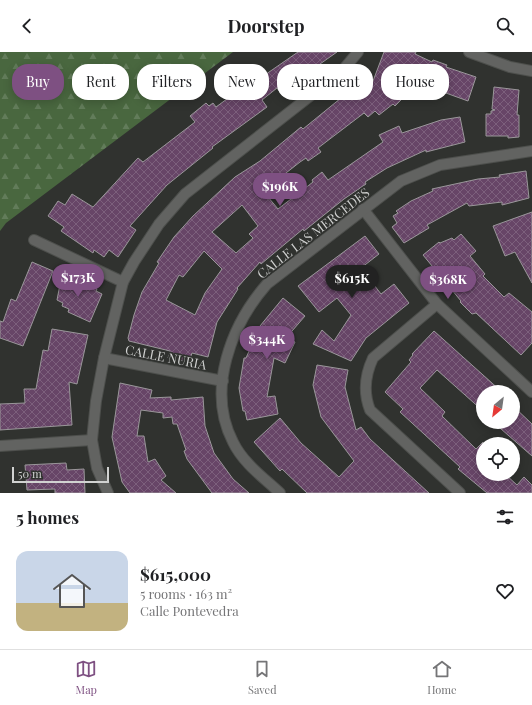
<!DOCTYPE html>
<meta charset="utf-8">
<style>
body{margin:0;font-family:"Playfair Display",serif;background:#f2f2f2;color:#202124;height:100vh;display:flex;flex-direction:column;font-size:15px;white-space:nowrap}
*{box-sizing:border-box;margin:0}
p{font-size:13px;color:#757577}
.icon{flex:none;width:22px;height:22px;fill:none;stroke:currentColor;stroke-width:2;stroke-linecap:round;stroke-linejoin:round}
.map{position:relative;height:441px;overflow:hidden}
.details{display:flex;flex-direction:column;background:#fff;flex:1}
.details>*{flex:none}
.guide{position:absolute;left:12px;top:12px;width:508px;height:36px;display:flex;gap:8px}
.needle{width:26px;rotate:209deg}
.buttons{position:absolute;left:476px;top:333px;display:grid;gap:8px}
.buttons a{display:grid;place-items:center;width:44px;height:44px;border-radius:50%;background:#fff;box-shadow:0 2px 10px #0003;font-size:20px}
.scale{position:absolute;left:12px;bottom:10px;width:97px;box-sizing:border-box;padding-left:4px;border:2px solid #d1d2d1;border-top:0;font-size:11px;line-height:14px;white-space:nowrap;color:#d1d2d1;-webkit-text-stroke:3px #30322f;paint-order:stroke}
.price{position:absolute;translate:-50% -34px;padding:0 9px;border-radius:14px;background:#7e5082;color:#fff;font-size:13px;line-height:26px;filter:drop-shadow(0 1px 2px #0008)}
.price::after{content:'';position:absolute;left:50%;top:24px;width:12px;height:9px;margin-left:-6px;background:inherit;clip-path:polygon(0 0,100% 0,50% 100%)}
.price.active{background:#222;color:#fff}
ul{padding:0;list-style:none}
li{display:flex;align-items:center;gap:12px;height:100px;padding:0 16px}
li span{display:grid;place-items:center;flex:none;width:112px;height:80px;border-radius:12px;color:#555}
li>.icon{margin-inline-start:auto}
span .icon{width:48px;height:48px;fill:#fffc;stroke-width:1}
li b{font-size:17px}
h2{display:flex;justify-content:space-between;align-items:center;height:48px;padding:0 16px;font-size:17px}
.tag{padding:0 14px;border-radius:16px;background:#fff;box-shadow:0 2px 10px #0003;font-size:14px;line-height:36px}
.tag.active{background:#7e5082;color:#fff}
header{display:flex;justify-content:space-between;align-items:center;height:52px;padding:0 16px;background:#fff;font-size:18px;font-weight:700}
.tabs{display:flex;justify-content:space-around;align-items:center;height:56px;border-top:1px solid #e0e0e0;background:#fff;font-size:11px;color:#757577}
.tabs a{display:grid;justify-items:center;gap:2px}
.tabs .active{color:#7e5082}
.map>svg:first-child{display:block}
.forest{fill:url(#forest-firs)}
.building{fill:url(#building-cross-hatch);stroke:#9a979a;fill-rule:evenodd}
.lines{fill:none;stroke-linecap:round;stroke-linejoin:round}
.minor-casing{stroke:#4d4f4c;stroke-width:12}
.minor{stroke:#626361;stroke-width:10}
.labels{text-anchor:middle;stroke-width:3.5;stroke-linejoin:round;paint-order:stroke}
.street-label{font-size:13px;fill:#d1d2d1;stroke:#30322f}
</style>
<header><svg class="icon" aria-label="back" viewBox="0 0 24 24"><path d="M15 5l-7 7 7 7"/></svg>Doorstep<svg class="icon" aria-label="search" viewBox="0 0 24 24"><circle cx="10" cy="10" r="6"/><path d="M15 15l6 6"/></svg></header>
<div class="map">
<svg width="532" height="441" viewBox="0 0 532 441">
<defs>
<pattern id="forest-firs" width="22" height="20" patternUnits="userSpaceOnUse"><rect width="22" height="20" fill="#49673f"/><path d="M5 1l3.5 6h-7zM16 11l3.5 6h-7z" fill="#627c5a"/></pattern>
<pattern id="building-cross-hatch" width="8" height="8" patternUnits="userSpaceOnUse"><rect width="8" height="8" fill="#674567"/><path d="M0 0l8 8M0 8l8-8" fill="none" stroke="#7c5f7c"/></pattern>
</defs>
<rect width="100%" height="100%" fill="#30322f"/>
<!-- forest -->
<path class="forest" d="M 0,0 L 233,0 L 6,171 L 0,179 Z"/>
<!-- building -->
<g class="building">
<path d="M 298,0 L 337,0 L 320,12 L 322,15 L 282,43 L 277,36 L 262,48 L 267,55 L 212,95 L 213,96 L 167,133 L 130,174 L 136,178 L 118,205 L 109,198 L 104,205 L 94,198 L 93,201 L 61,179 L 64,175 L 48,164 L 58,149 L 65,153 L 72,142 L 93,155 L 138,106 L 143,110 L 195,70 L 190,64 L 206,51 L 209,54 L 213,51 L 216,55 L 242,36 L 236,28 L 251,17 L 259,27 Z"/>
<path d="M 384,0 L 416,0 L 415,2 L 432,10 L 433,8 L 447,13 L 446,15 L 476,25 L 468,49 L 421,32 L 417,42 L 410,39 L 395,54 L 393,52 L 379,63 L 375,59 L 368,65 L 364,61 L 318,96 L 321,100 L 308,109 L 306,106 L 300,110 L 263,139 L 278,157 L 313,130 L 312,128 L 322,120 L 328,128 L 383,90 L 379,83 L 399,74 L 402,81 L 441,68 L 460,65 L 465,90 L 426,100 L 426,98 L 387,116 L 365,130 L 366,132 L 344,147 L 304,179 L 303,177 L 261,212 L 260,210 L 237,236 L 238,237 L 217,270 L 208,305 L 192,301 L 189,310 L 168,306 L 170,299 L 129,289 L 128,286 L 134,263 L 142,240 L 159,211 L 157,210 L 174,185 L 193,164 L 235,125 L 260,109 L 301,75 L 303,77 L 368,24 L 373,29 ZM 242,153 L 258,174 L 249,182 L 253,186 L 236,201 L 212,180 ZM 204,199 L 222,217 L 205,241 L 195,263 L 166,248 L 179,223 L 183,225 Z"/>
<path d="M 494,35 L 519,38 L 517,63 L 519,63 L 519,85 L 508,86 L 508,84 L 486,84 L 486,62 L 491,62 L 491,59 L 495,58 L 492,57 Z"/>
<path d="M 526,119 L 529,146 L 502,153 L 502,150 L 469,154 L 467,151 L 427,173 L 429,176 L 404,191 L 392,175 L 397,171 L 393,164 L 398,161 L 396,159 L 411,149 L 433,139 L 432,137 L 478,127 L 500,125 L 499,123 Z"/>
<path d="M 532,160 L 532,231 L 515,200 L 505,204 L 493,174 Z"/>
<path d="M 461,182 L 476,199 L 470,204 L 485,222 L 483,224 L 504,245 L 509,241 L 532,260 L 532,291 L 521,303 L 476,261 L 472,262 L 460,250 L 461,249 L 423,203 L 439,190 L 440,191 L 452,186 L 454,188 Z"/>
<path d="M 365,184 L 379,202 L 361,216 L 381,242 L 394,232 L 409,251 L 366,286 L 351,309 L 313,292 L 322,278 L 334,289 L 351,263 L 337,246 L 319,260 L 298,234 Z"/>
<path d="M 32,210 L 53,219 L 23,294 L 0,286 L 0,269 L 3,270 L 11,247 L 16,249 Z"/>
<path d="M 62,222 L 97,237 L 96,239 L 102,242 L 90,270 L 68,260 L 69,257 L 62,254 L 63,251 L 57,248 Z"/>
<path d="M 283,246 L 305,264 L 286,286 L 295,290 L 285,311 L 274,306 L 267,345 L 275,344 L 278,362 L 247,368 L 245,359 L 243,359 L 239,336 L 244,306 L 246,306 L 260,274 Z"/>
<path d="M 52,277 L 88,283 L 77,332 L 69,330 L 72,373 L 0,378 L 0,352 L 25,351 L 24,337 L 36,337 L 43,298 L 48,299 Z"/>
<path d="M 434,279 L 502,340 L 483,340 L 483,359 L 437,318 L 420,336 L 445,360 L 442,364 L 476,397 L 483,390 L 483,422 L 505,422 L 517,433 L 524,425 L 532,433 L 532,441 L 487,441 L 458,417 L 460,415 L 400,360 L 403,357 L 385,340 L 411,310 L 409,308 L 413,303 L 412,302 Z"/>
<path d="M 317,313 L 348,318 L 345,335 L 356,378 L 361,375 L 370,387 L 429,441 L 307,441 L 282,417 L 280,419 L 254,390 L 280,366 L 301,391 L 339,425 L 354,409 L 321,365 L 313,333 Z"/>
<path d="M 120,331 L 152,338 L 150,346 L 171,345 L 171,348 L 203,345 L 205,374 L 214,401 L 233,427 L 249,441 L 212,441 L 187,407 L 184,399 L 186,398 L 177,372 L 173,372 L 172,365 L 163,366 L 163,361 L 141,358 L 137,384 L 144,384 L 148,410 L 155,407 L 166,424 L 161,428 L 176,441 L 130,441 L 122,430 L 112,385 Z"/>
<path d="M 513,354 L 532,372 L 532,404 L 493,370 L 513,370 Z"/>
<path d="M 66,411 L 67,418 L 84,417 L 85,441 L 55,441 L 55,437 L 27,438 L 25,413 Z"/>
</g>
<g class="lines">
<!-- minor casing -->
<g class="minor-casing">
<g id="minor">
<path d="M 469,0 L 510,15 L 532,19"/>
<path d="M 363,157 L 437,252 L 532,340"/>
<path d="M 34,188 L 123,230"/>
<path d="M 437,252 L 373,306 C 365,323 363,340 370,358 L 460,441"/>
<path d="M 104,306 L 223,329"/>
<path d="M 0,394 L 92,388"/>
<path d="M 108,441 L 97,416 L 92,388 L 96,349 L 104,306 L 123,230 L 134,210 L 159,172 L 185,142 L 342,19 L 358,0"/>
<path d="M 280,441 C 264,426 243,411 233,390 C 206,338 231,273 267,232 L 401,129 L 440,113 L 532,99"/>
</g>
</g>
<!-- minor -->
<use href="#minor" class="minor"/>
</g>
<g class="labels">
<!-- street labels -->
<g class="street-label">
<text transform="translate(313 181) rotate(-38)" y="5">CALLE LAS MERCEDES</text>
<text transform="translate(166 305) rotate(11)" y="5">CALLE NURIA</text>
</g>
</g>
</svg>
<div class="buttons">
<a><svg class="needle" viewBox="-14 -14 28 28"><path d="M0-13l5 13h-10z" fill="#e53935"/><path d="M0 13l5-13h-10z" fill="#757577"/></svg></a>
<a><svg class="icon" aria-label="locate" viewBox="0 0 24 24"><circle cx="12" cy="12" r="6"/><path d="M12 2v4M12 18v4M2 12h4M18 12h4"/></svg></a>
</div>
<div class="scale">50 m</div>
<b class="price" style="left:280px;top:155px">$196K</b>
<b class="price" style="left:78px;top:246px">$173K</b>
<b class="price active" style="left:352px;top:247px">$615K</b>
<b class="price" style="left:448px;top:248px">$368K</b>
<b class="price" style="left:267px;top:308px">$344K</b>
<div class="guide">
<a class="tag active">Buy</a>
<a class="tag">Rent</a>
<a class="tag">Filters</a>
<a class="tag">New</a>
<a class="tag">Apartment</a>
<a class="tag">House</a>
</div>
</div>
<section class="details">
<h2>5 homes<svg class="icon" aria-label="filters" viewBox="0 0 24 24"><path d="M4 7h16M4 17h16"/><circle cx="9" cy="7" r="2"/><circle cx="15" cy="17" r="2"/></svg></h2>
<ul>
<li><span style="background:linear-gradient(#c9d6e8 65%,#c2b280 0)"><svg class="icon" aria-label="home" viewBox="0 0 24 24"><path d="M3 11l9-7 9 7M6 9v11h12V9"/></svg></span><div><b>$615,000</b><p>5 rooms · 163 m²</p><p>Calle Pontevedra</p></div><svg class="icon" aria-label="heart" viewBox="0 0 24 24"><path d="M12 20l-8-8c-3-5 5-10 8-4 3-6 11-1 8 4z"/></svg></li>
</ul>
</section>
<nav class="tabs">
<a class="active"><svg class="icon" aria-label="map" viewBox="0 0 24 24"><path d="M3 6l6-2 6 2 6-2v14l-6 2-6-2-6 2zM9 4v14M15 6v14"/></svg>Map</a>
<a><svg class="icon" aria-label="saved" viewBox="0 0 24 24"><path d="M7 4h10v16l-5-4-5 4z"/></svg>Saved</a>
<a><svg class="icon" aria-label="home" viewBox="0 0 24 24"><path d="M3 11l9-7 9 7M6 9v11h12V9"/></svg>Home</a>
</nav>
